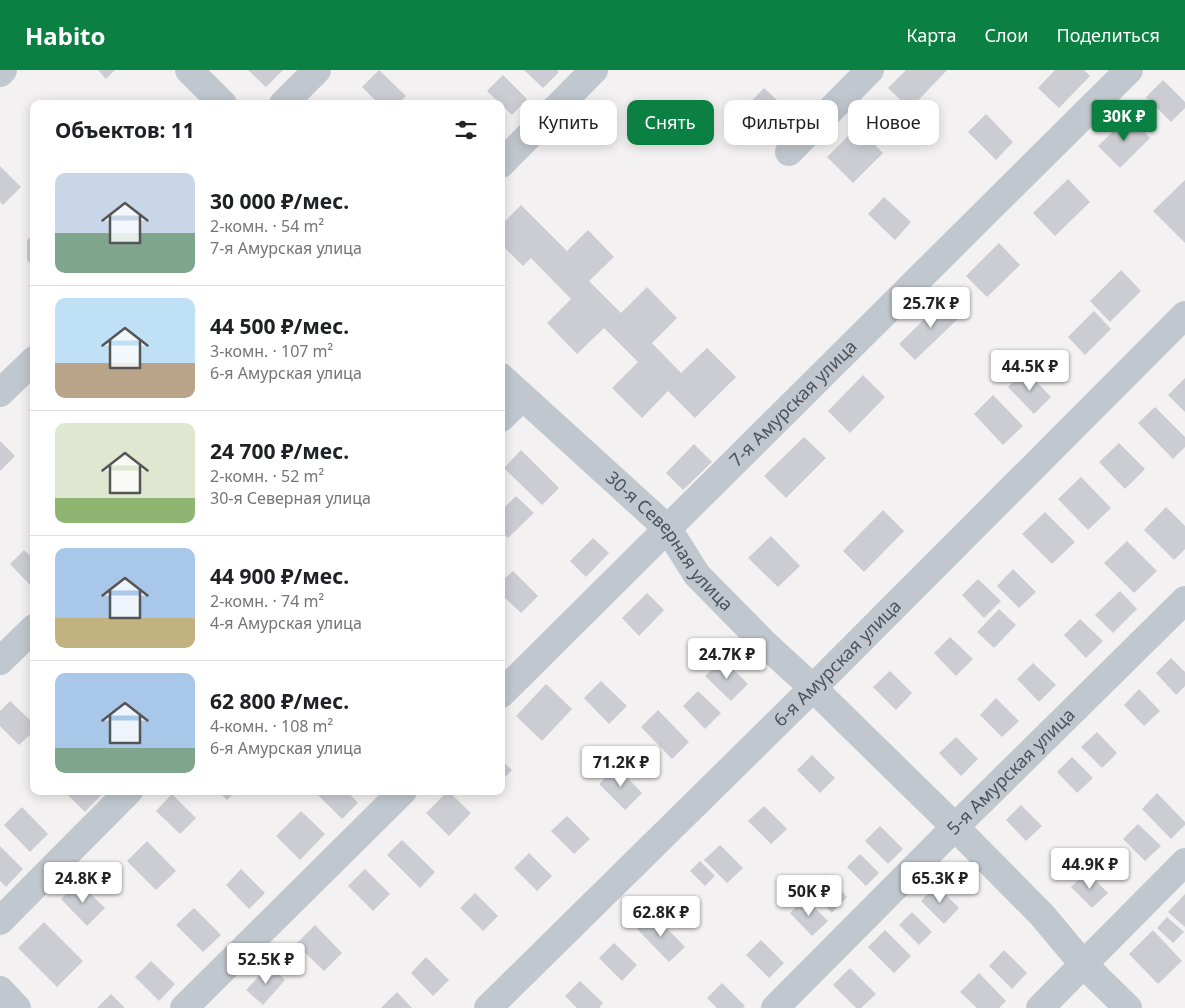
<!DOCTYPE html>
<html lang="ru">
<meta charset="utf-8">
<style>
body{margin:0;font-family:"Noto Sans",sans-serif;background:#f6f6f6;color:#202124;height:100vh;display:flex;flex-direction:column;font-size:19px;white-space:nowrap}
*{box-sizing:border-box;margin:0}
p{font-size:16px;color:#757577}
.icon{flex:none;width:28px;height:28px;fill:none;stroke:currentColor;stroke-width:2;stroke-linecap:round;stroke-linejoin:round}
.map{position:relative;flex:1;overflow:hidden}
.sheet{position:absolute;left:30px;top:30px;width:475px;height:695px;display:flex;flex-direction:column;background:#fff;border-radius:10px;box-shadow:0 2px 12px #0003}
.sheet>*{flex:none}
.guide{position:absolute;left:520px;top:30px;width:475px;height:45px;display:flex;gap:10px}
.price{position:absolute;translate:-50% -42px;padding:0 11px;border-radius:5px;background:#fff;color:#222;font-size:16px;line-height:32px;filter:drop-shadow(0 1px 2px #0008)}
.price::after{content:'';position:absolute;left:50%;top:30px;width:15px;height:11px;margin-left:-8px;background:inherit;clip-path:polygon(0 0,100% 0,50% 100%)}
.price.active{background:#0b8043;color:#fff}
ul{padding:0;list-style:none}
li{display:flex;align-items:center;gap:15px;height:125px;padding:0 25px}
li+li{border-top:1px solid #e0e0e0}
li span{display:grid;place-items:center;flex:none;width:140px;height:100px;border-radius:10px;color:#555}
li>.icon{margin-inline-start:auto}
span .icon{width:60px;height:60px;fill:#fffc;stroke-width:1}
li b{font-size:21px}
h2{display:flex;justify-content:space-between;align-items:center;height:60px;padding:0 25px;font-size:21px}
.pill{padding:0 18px;border-radius:10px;background:#fff;box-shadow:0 2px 12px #0003;font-size:18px;line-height:45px}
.pill.active{background:#0b8043;color:#fff}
header{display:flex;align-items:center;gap:30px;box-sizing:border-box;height:70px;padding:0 25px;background:#0b8043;color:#fff}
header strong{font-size:24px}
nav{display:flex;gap:28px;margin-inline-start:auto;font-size:18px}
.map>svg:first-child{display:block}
.building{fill:#cccdd3}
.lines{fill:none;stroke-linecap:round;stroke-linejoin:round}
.minor{stroke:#c1c7ce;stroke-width:28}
.labels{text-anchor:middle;stroke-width:4;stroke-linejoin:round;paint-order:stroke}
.street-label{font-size:18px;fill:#4b535c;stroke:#fff}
</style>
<header>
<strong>Habito</strong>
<nav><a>Карта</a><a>Слои</a><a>Поделиться</a></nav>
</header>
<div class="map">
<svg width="1185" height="938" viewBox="0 0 1185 938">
<rect width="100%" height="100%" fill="#f3f1f1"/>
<!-- building -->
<g class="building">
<path d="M 98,0 L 115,0 L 106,9 Z"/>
<path d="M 248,0 L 283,0 L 266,17 Z"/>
<path d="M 379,0 L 406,26 L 398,34 L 379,34 L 362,17 Z"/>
<path d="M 524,0 L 557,0 L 559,2 L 543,18 Z"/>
<path d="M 906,0 L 947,0 L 910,39 L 888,18 Z"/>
<path d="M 1055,0 L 1084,0 L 1090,6 L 1059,38 L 1038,18 Z"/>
<path d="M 503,5 L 527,29 L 512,45 L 487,21 Z"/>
<path d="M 1163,10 L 1185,32 L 1185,38 L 1171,52 L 1146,27 Z"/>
<path d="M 764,18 L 791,43 L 774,61 L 747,36 Z"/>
<path d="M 986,44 L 1013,72 L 996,90 L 968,62 Z"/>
<path d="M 1129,46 L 1150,68 L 1120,98 L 1098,76 Z"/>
<path d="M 857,57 L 883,83 L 853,113 L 827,87 Z"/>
<path d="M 0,96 L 21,117 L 3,135 L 0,132 Z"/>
<path d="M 1068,109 L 1090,132 L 1055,166 L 1033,143 Z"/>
<path d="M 1185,110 L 1185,173 L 1153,141 Z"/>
<path d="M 884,127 L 911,152 L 895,170 L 868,144 Z"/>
<path d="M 521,135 L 567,181 L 588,160 L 614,187 L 589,211 L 621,243 L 647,217 L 677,248 L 652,273 L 681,303 L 707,278 L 736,307 L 695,348 L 668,321 L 642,348 L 612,318 L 638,292 L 604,258 L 577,284 L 547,253 L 571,229 L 531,188 L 523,196 L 501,174 L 501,155 Z"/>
<path d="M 34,164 L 34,197 L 27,190 L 27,170 Z"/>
<path d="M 999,173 L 1020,195 L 987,227 L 966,206 Z"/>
<path d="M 1121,200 L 1141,221 L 1110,252 L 1090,231 Z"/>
<path d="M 947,227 L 963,244 L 915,290 L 899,274 Z"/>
<path d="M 1094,241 L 1111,259 L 1085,285 L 1068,267 Z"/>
<path d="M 1025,300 L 1051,327 L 1034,344 L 1008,317 Z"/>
<path d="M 863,305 L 885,327 L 850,363 L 828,341 Z"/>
<path d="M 1185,308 L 1185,342 L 1168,325 Z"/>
<path d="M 993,325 L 1023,356 L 1003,375 L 974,344 Z"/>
<path d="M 1155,337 L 1185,367 L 1185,377 L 1173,389 L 1138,353 Z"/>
<path d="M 804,367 L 826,388 L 786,428 L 764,406 Z"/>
<path d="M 0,371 L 15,386 L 0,401 Z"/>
<path d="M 1119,373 L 1145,399 L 1125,419 L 1099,392 Z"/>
<path d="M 694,374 L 712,392 L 683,420 L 666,403 Z"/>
<path d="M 521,380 L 559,418 L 542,435 L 504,398 Z"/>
<path d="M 1081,407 L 1111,438 L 1088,460 L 1058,429 Z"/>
<path d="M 516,426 L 534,443 L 508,468 L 501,461 L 501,441 Z"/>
<path d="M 1166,437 L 1185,456 L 1185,479 L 1174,490 L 1144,460 Z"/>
<path d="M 883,440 L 904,461 L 864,502 L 843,481 Z"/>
<path d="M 1045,442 L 1075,472 L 1052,494 L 1022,464 Z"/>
<path d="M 771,466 L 800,496 L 778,517 L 748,488 Z"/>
<path d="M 593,468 L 609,483 L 586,507 L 570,491 Z"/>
<path d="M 1127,471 L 1157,501 L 1134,523 L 1104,493 Z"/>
<path d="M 24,480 L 34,489 L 34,514 L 31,516 L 10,494 Z"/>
<path d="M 1013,499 L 1036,522 L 1019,538 L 997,516 Z"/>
<path d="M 513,501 L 538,526 L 521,543 L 501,524 L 501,512 Z"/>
<path d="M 978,509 L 1001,531 L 984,548 L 962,525 Z"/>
<path d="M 1120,521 L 1137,539 L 1113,563 L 1095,545 Z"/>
<path d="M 647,523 L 664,540 L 639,566 L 622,548 Z"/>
<path d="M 999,539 L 1016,555 L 994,578 L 977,562 Z"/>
<path d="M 1080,549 L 1103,571 L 1086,588 L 1064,565 Z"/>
<path d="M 950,567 L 973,589 L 956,606 L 934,583 Z"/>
<path d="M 1171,588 L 1185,602 L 1185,616 L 1176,625 L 1156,603 Z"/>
<path d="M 723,589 L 748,614 L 731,631 L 705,606 Z"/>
<path d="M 1033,593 L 1056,615 L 1039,632 L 1017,609 Z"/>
<path d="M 890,601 L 912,623 L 896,640 L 873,617 Z"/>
<path d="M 601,611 L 627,636 L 609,654 L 584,628 Z"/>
<path d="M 546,614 L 572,639 L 542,671 L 516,646 Z"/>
<path d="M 1139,619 L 1160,641 L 1144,656 L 1124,635 Z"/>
<path d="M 698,621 L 721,643 L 705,659 L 683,636 Z"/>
<path d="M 996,628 L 1019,651 L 1002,667 L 980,645 Z"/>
<path d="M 10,631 L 34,654 L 34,661 L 19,675 L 0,656 L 0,641 Z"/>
<path d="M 658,640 L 689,672 L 672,689 L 641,657 Z"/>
<path d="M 1097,662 L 1117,683 L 1102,698 L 1081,677 Z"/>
<path d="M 956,667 L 978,689 L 961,706 L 939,683 Z"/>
<path d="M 812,685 L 835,708 L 820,723 L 797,700 Z"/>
<path d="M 1072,687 L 1093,708 L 1077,723 L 1057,702 Z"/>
<path d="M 501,690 L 512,700 L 501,711 Z"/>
<path d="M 617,697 L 642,723 L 625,740 L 599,714 Z"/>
<path d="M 64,721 L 99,721 L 102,724 L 85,742 Z"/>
<path d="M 218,721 L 236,721 L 227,730 Z"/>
<path d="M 322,721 L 347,721 L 358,733 L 342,749 L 318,725 Z"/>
<path d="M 448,721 L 471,743 L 449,766 L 426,743 Z"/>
<path d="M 1157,723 L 1185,752 L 1185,755 L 1171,769 L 1142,739 Z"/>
<path d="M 172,724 L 196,748 L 180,764 L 156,741 Z"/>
<path d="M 1021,735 L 1042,756 L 1026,771 L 1006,750 Z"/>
<path d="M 764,736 L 787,759 L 771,774 L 748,751 Z"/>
<path d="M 22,737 L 48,764 L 30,782 L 4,755 Z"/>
<path d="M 301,741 L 325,764 L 300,790 L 276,766 Z"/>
<path d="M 567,746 L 590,769 L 574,784 L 551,761 Z"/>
<path d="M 1138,754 L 1161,776 L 1145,791 L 1123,769 Z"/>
<path d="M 880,756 L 903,779 L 888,794 L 865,771 Z"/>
<path d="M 402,770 L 435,802 L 420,818 L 387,785 Z"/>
<path d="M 147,771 L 176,801 L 156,820 L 127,791 Z"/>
<path d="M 720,775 L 743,798 L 727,813 L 704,790 Z"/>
<path d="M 0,776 L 23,799 L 6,817 L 0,811 Z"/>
<path d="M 529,783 L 552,806 L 537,821 L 514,798 Z"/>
<path d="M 860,784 L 879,803 L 866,816 L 847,797 Z"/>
<path d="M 700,791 L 715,806 L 705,816 L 690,801 Z"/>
<path d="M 241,799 L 265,823 L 249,839 L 226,815 Z"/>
<path d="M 365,799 L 390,824 L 373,841 L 348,816 Z"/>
<path d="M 1087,802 L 1108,823 L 1092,838 L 1071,817 Z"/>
<path d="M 825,804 L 847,827 L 832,843 L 809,820 Z"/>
<path d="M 78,812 L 105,838 L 87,856 L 61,829 Z"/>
<path d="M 936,815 L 959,838 L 944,854 L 921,831 Z"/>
<path d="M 475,823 L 498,846 L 483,861 L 460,838 Z"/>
<path d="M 1185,824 L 1185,857 L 1168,842 Z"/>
<path d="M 805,828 L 828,851 L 812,866 L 790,843 Z"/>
<path d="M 194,838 L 221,865 L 203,882 L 176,855 Z"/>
<path d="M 912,842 L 932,862 L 919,875 L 899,855 Z"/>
<path d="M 653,844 L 685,877 L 669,892 L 637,859 Z"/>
<path d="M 1167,847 L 1184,862 L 1173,873 L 1157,858 Z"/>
<path d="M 44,852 L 83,891 L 57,917 L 18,878 Z"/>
<path d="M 315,855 L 342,883 L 324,901 L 296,874 Z"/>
<path d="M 885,860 L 911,886 L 894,903 L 868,877 Z"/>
<path d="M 1153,860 L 1182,891 L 1158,914 L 1129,884 Z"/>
<path d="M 761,870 L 784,893 L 769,908 L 746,885 Z"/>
<path d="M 614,873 L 637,895 L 622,911 L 599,888 Z"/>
<path d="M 1004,880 L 1027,903 L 1012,919 L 989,896 Z"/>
<path d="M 426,887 L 449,910 L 433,926 L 411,903 Z"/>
<path d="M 151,891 L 175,914 L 159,931 L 135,907 Z"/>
<path d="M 269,895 L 285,910 L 263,935 L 246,920 Z"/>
<path d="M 850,898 L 876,924 L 861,938 L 856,938 L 833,915 Z"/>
<path d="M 979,903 L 1006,931 L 999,938 L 977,938 L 960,922 Z"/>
<path d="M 580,911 L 603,933 L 599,938 L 577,938 L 565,926 Z"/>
<path d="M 722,913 L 745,936 L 743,938 L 717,938 L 707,928 Z"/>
<path d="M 397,922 L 412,938 L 381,938 Z"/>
<path d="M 111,924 L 125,938 L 97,938 Z"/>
</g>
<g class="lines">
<!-- minor -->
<g class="minor">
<path d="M 189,0 L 223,34"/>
<path d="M 0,3 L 3,0"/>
<path d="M 283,34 L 317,0"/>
<path d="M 789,82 L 870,0"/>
<path d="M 501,94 L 594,0"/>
<path id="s1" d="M 501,307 L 668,459 L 697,505 L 766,575 L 813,618 L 955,757 L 1042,845 L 1083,894 L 1128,938"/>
<path d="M 0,323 L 34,290"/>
<path d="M 501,348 L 522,327"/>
<path d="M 0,591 L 34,558"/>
<path id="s2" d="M 501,624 L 1129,0"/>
<path d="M 0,851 L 129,721"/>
<path d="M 0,920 L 17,938"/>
<path d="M 184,938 L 403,721"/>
<path id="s3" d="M 488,938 L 813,618 L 1185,245"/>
<path id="s4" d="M 775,938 L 955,757 L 1185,530"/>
<path d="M 1040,938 L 1185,792"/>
</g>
</g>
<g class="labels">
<!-- street labels -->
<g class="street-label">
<text dy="6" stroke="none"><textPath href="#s2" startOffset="412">7-я Амурская улица</textPath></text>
<text dy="6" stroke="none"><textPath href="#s1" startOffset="236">30-я Северная улица</textPath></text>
<text dy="6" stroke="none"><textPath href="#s3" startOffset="491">6-я Амурская улица</textPath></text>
<text dy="6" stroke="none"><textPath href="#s4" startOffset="334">5-я Амурская улица</textPath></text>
</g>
</g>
</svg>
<b class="price active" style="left:1124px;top:72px">30K ₽</b>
<b class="price" style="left:931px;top:259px">25.7K ₽</b>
<b class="price" style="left:1030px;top:322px">44.5K ₽</b>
<b class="price" style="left:727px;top:610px">24.7K ₽</b>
<b class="price" style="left:621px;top:718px">71.2K ₽</b>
<b class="price" style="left:1090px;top:820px">44.9K ₽</b>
<b class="price" style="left:83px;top:834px">24.8K ₽</b>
<b class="price" style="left:940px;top:834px">65.3K ₽</b>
<b class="price" style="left:809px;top:847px">50K ₽</b>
<b class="price" style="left:661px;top:868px">62.8K ₽</b>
<b class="price" style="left:266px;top:915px">52.5K ₽</b>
<div class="guide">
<a class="pill">Купить</a>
<a class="pill active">Снять</a>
<a class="pill">Фильтры</a>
<a class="pill">Новое</a>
</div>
<section class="sheet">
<h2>Объектов: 11<svg class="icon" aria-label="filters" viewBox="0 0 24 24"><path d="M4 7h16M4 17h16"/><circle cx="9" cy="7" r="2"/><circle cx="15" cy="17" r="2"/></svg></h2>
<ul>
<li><span style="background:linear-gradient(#c9d6e8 60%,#7fa58c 0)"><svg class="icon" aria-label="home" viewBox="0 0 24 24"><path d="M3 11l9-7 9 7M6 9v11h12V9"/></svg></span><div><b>30 000 ₽/мес.</b><p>2-комн. · 54 m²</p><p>7-я Амурская улица</p></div></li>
<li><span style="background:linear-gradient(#bfe0f5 65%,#b9a48a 0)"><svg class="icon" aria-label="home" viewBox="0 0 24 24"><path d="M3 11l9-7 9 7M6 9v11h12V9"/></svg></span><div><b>44 500 ₽/мес.</b><p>3-комн. · 107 m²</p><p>6-я Амурская улица</p></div></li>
<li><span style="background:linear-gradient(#dfe7d0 75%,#8fb573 0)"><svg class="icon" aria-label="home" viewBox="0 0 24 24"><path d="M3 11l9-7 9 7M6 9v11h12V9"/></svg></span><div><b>24 700 ₽/мес.</b><p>2-комн. · 52 m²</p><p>30-я Северная улица</p></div></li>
<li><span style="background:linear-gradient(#a9c7e8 70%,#c2b280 0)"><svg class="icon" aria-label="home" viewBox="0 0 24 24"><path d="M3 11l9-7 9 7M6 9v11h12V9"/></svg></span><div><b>44 900 ₽/мес.</b><p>2-комн. · 74 m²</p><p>4-я Амурская улица</p></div></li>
<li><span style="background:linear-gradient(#a9c7e8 75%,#7fa58c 0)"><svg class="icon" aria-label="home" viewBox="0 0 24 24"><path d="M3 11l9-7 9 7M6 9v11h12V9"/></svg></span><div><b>62 800 ₽/мес.</b><p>4-комн. · 108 m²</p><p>6-я Амурская улица</p></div></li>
</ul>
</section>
</div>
